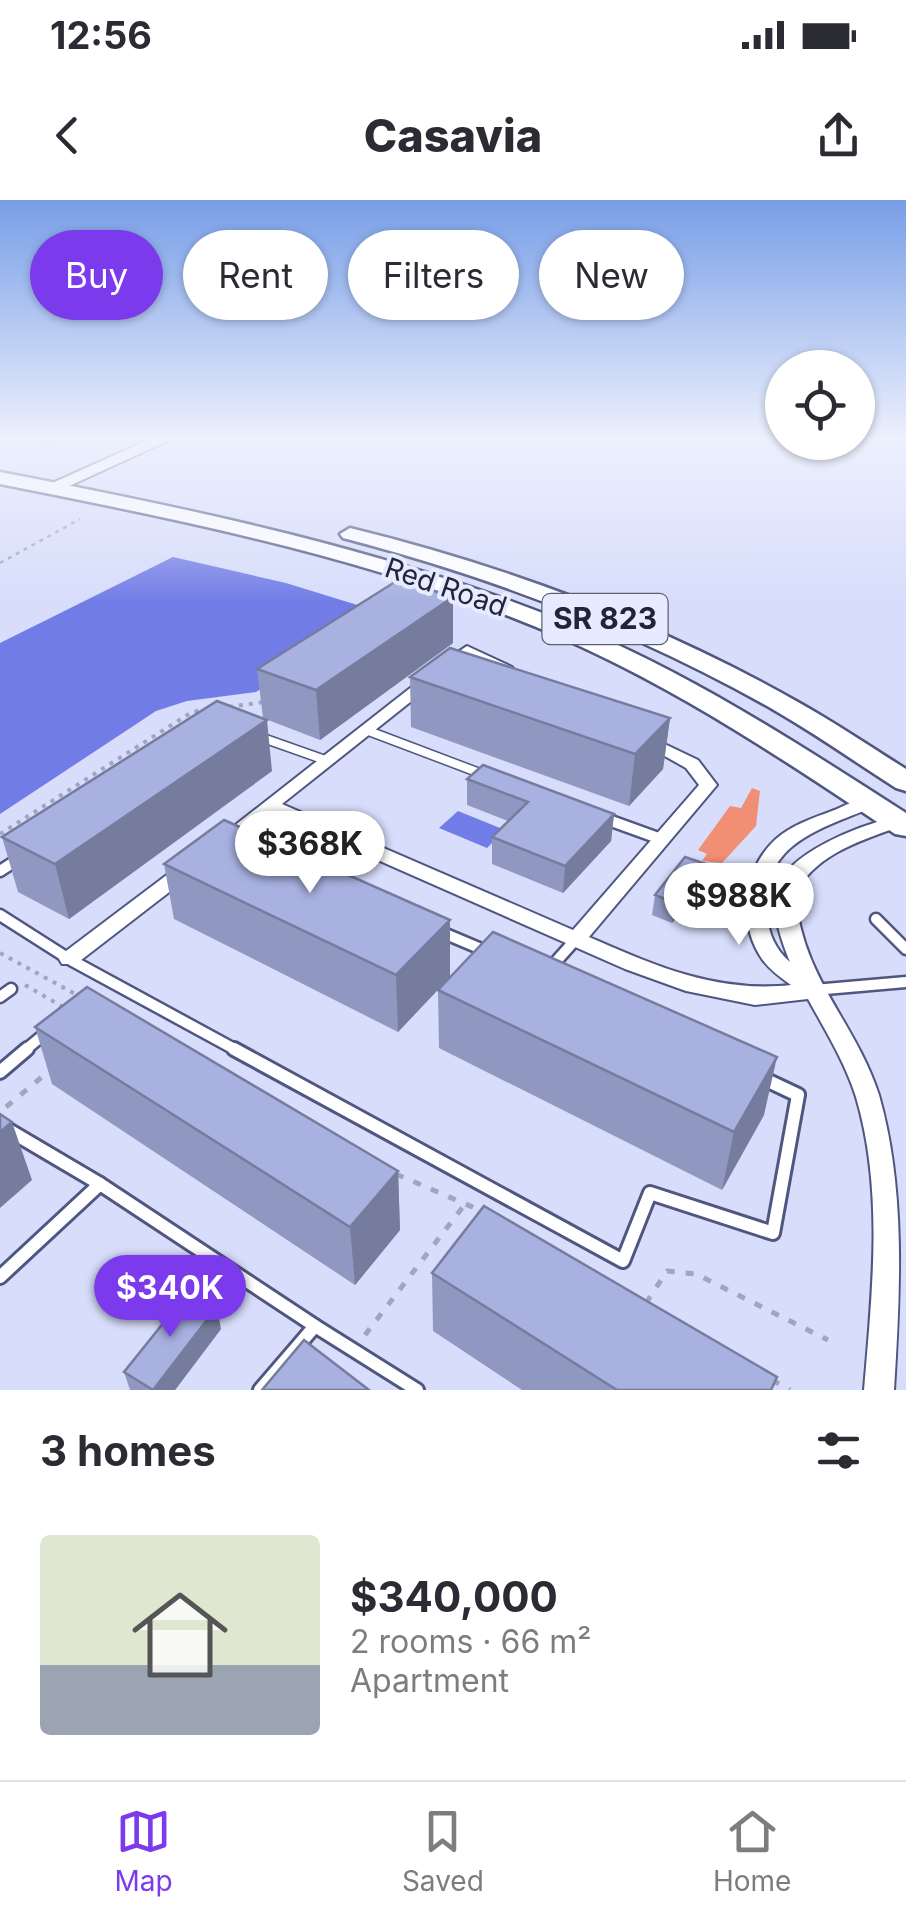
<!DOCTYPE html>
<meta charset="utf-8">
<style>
body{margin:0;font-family:Inter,sans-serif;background:#f2f2f3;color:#2b2b33;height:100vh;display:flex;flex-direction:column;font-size:38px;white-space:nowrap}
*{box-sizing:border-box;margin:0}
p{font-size:32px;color:#7c7c81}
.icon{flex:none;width:55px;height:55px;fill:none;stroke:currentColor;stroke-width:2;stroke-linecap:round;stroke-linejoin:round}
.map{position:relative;height:1190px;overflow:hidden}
.sheet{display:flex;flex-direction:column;background:#fff;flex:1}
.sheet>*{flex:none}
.top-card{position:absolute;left:30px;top:30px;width:848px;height:90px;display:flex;gap:20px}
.fabs{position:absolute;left:765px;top:150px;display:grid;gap:20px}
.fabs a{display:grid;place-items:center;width:110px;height:110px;border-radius:50%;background:#fff;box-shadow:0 2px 8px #0004;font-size:50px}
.price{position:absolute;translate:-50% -85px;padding:0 22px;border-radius:35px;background:#fff;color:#222;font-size:32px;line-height:65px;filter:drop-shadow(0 2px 5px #0008)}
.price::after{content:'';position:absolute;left:50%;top:60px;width:30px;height:22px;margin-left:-15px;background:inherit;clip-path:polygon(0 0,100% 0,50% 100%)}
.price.selected{background:#7c3aed;color:#fff}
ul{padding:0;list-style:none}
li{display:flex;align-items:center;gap:30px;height:250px;padding:0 40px}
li+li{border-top:2px solid #e1e1e2}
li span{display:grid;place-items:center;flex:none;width:280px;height:200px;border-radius:10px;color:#555}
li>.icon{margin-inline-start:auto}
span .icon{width:120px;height:120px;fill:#fffc;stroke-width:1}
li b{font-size:42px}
h2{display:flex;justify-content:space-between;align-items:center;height:120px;padding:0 40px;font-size:42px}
.tag{padding:0 35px;border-radius:45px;background:#fff;box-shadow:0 2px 8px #0004;font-size:35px;line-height:90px}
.tag.selected{background:#7c3aed;color:#fff}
.status{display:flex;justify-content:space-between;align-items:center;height:70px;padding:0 50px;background:#fff;direction:ltr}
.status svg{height:28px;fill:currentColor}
header{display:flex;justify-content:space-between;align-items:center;height:130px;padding:0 40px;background:#fff;font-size:45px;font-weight:800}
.tabs{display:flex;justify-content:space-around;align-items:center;height:140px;border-top:2px solid #e1e1e2;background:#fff;font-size:28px;color:#7c7c81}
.tabs a{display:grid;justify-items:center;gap:5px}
.tabs .selected{color:#7c3aed}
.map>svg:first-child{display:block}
.green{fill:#f18f74}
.water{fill:#717ce6}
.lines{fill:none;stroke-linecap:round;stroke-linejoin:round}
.service-far2-casing{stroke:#4f567f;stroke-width:11}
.service-far1-casing{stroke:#4f567f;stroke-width:15}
.service-casing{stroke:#4f567f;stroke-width:18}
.minor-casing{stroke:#4f567f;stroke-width:4}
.secondary-casing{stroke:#4f567f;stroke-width:4}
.trunk-casing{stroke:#4f567f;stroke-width:5}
.path-far2{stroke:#a0a5c0;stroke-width:2.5;stroke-dasharray:4 5;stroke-linecap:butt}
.path-far1{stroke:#a0a5c0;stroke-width:4;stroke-dasharray:4 6;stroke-linecap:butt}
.path{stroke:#a0a5c0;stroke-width:5;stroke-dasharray:8 11;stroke-linecap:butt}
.service-far2{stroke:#fff;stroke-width:8}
.service-far1{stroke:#fff;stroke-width:10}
.service{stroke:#fff;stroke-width:12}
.minor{fill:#fff;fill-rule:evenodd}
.secondary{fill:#fff;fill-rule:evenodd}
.trunk{fill:#fff;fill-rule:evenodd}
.wall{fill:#9098c1}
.shaded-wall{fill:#767c9d}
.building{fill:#a8b1e0;stroke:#767c9d;stroke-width:2.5}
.labels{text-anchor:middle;stroke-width:8;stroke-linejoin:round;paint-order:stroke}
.far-street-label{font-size:28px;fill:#222538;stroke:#e7ebff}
.shield{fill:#e7ebff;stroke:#5d6074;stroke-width:2.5}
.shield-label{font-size:30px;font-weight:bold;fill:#222538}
</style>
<div class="status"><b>12:56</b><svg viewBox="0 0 49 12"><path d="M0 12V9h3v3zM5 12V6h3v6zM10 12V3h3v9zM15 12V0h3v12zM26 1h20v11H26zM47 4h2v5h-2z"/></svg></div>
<header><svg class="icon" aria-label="back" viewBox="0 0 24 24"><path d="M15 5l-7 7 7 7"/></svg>Casavia<svg class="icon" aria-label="share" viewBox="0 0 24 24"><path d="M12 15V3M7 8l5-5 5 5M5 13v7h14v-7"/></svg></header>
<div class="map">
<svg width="906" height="1190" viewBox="0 0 906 1190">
<rect width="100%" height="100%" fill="#d7ddfb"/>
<!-- green -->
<path class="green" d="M 752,588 L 760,591 L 756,626 L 722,663 L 702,661 L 707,654 L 698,650 L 730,606 L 741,608 Z"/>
<!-- water -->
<g class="water">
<path d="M 173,357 L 286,383 L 367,408 L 287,472 L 256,492 L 187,501 L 156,511 L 0,614 L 0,443 Z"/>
<path d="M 458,611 L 505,630 L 487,648 L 439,628 Z"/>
</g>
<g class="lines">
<!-- service-far2 casing -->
<g class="service-far2-casing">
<g id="service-far2">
<path d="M 366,530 L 485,575"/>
<path d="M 260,537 L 328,561"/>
</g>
</g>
<!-- service-far1 casing -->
<g class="service-far1-casing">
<g id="service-far1">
<path d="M 603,618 L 661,639"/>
<path d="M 0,671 L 17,660"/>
<path d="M 0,715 L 69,759 L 238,851"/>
<path d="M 876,719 L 906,749"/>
<path d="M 441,732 L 486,751"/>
<path d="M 552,766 L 577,738"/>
<path d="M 814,790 L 906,782"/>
<path d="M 0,797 L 11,789"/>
<path d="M 24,851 L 47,832"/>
</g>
</g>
<!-- service casing -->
<g class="service-casing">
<g id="service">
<path d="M 234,849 L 623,1061 L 650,993 L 773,1033 L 798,895 L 764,879"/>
<path d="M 0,872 L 27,849"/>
<path d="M 0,925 L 100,984"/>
<path d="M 0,1077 L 100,984 L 315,1126 L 260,1190"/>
<path d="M 315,1126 L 417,1190"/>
</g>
</g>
<!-- minor casing -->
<g class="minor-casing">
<g id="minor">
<path d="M 467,446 L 512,467 L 514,470 L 507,474 L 502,473 L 468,456 L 453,468 L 443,468 L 443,462 Z"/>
<path d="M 428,476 L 436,481 L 433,484 L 282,604 L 573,730 L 699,585 L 686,568 L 638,541 L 646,536 L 652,538 L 698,560 L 717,585 L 589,737 C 656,766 716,793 791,785 C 781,778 770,770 762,759 C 737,722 743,669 776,639 C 792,625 813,618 832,611 C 845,606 861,596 875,598 L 878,602 L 875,606 C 823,629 761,641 767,713 C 768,733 775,749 790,762 C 783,745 771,711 775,693 C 785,652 862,625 898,616 L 906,620 L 904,625 C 863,640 818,652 795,693 C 802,779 854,819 879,895 C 906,989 900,1093 894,1190 L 864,1190 C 872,1093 884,991 856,897 C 845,862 825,830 808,799 L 755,805 L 686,791 L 625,769 L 271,613 L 231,645 L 224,647 L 215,641 L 423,478 Z"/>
<path d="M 187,663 L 194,665 L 197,669 L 194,673 L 76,764 L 62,764 L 59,759 L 62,754 L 180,665 Z"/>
</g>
</g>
<!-- secondary casing -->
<g class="secondary-casing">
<path id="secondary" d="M 155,237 L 176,237 L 56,292 L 44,292 L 41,288 Z"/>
</g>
<!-- trunk casing -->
<g class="trunk-casing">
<g id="trunk">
<path d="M 0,272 C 196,310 392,350 577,427 C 693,475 800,545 906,613 L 906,636 L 895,634 C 788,562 680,490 562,438 C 383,360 191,322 0,284 Z"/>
<path d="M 350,328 C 505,366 657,422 796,501 C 834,522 869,546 906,569 L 906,591 L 896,588 C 855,562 816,534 774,510 C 639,433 493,377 343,338 L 340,334 Z"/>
</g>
</g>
<!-- path-far2 -->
<path class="path-far2" d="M 0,363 L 80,319"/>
<!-- path-far1 -->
<g class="path-far1">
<path d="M 229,507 L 264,502"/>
<path d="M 0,634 L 192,512 L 204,510"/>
<path d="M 0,753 L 79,796"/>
<path d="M 25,785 L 65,808"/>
</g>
<!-- path -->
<g class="path">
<path d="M 6,907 L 49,871"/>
<path d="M 396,974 L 484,1012"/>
<path d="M 646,1103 L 667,1071 L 696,1074 L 828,1140"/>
<path d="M 365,1135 L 465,1004"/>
<path d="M 772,1180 L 790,1190"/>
</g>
<!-- service-far2 -->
<use href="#service-far2" class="service-far2"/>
<!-- service-far1 -->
<use href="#service-far1" class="service-far1"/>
<!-- service -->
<use href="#service" class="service"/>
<!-- minor -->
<use href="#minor" class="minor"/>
<!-- secondary -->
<use href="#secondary" class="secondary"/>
<!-- trunk -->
<use href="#trunk" class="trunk"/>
</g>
<!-- wall -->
<g class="wall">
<path d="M 4,237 L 66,237 L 48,245 Z"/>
<path d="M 453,443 L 320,540 L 263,518 L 257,469 Z"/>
<path d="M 410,477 L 670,518 L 663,569 L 629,606 L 411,527 Z"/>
<path d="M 272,571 L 69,719 L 18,692 L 2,637 Z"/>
<path d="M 467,579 L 614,614 L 611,641 L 563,693 L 492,664 L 492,637 L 508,621 L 467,605 Z"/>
<path d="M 164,664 L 450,720 L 450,777 L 398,832 L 174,719 Z"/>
<path d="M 702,685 L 672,723 L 652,715 L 655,695 Z"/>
<path d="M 438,790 L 764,915 L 722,990 L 439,848 Z"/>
<path d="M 35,827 L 398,971 L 400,1030 L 355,1085 L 52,884 Z"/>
<path d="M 432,1073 L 773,1190 L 522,1190 L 433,1131 Z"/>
<path d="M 221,1129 L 175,1190 L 130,1190 L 124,1172 Z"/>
</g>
<!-- shaded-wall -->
<g class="shaded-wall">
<path d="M 47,237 L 66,237 L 48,245 Z"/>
<path d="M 453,397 L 453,443 L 320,540 L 316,490 Z"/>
<path d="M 670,518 L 663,569 L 629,606 L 635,554 Z"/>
<path d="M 267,520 L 272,571 L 69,719 L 55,664 Z"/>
<path d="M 614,614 L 611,641 L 563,693 L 565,666 Z"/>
<path d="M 706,664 L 702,685 L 672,723 L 675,703 Z"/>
<path d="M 450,720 L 450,777 L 398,832 L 396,775 Z"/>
<path d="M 777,857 L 764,915 L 722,990 L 734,932 Z"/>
<path d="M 12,922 L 32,980 L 0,1008 L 0,932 Z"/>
<path d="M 398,971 L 400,1030 L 355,1085 L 350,1027 Z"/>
<path d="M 217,1107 L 221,1129 L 175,1190 L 153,1190 Z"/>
</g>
<!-- building -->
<g class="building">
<path d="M 398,380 L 453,397 L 316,490 L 257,469 Z"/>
<path d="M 450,448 L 670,518 L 635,554 L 410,477 Z"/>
<path d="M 217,501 L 267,520 L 55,664 L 2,637 Z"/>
<path d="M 483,565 L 614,614 L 565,666 L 492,637 L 528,602 L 467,579 Z"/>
<path d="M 224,620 L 450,720 L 396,775 L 164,664 Z"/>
<path d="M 685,657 L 706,664 L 675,703 L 655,695 Z"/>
<path d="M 493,732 L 777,857 L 734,932 L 438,790 Z"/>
<path d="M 87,787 L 398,971 L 350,1027 L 35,827 Z"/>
<path d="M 0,914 L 12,922 L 0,932 Z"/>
<path d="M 484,1006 L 777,1177 L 771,1190 L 617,1190 L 432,1073 Z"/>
<path d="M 189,1091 L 217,1107 L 153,1190 L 124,1172 Z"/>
<path d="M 304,1140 L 369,1190 L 262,1190 Z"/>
</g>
<!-- sky -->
<linearGradient id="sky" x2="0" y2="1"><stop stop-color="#789ee7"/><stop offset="0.59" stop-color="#edf0fd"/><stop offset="1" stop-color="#edf0fd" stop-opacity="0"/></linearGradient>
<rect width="906" height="403" fill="url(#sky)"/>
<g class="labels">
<!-- far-street labels -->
<g class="far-street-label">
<text transform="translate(446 387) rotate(19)" y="10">Red Road</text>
</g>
<!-- shield labels -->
<rect class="shield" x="542.5" y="394" width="125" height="50" rx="8"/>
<g class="shield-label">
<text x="605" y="429">SR 823</text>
</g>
</g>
</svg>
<div class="fabs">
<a><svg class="icon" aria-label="locate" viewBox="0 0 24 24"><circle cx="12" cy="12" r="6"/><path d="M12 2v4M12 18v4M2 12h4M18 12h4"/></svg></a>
</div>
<b class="price" style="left:310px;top:696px">$368K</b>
<b class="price" style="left:739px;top:748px">$988K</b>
<b class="price selected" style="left:170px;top:1140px">$340K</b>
<div class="top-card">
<a class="tag selected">Buy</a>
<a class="tag">Rent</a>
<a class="tag">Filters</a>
<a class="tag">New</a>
</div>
</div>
<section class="sheet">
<h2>3 homes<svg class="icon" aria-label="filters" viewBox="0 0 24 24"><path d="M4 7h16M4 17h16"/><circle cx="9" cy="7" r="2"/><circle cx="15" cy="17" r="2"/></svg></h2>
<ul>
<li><span style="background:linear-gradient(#dfe7d0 65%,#9aa5b1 0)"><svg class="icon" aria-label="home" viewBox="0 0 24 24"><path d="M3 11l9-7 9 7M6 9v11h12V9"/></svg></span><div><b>$340,000</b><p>2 rooms · 66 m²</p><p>Apartment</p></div></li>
</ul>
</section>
<nav class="tabs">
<a class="selected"><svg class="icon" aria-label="map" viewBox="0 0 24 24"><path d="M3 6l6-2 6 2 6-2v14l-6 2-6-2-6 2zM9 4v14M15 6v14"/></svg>Map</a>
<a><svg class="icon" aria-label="saved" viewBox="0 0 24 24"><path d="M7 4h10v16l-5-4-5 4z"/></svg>Saved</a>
<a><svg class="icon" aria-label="home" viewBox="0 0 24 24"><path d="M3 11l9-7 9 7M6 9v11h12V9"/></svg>Home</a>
</nav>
